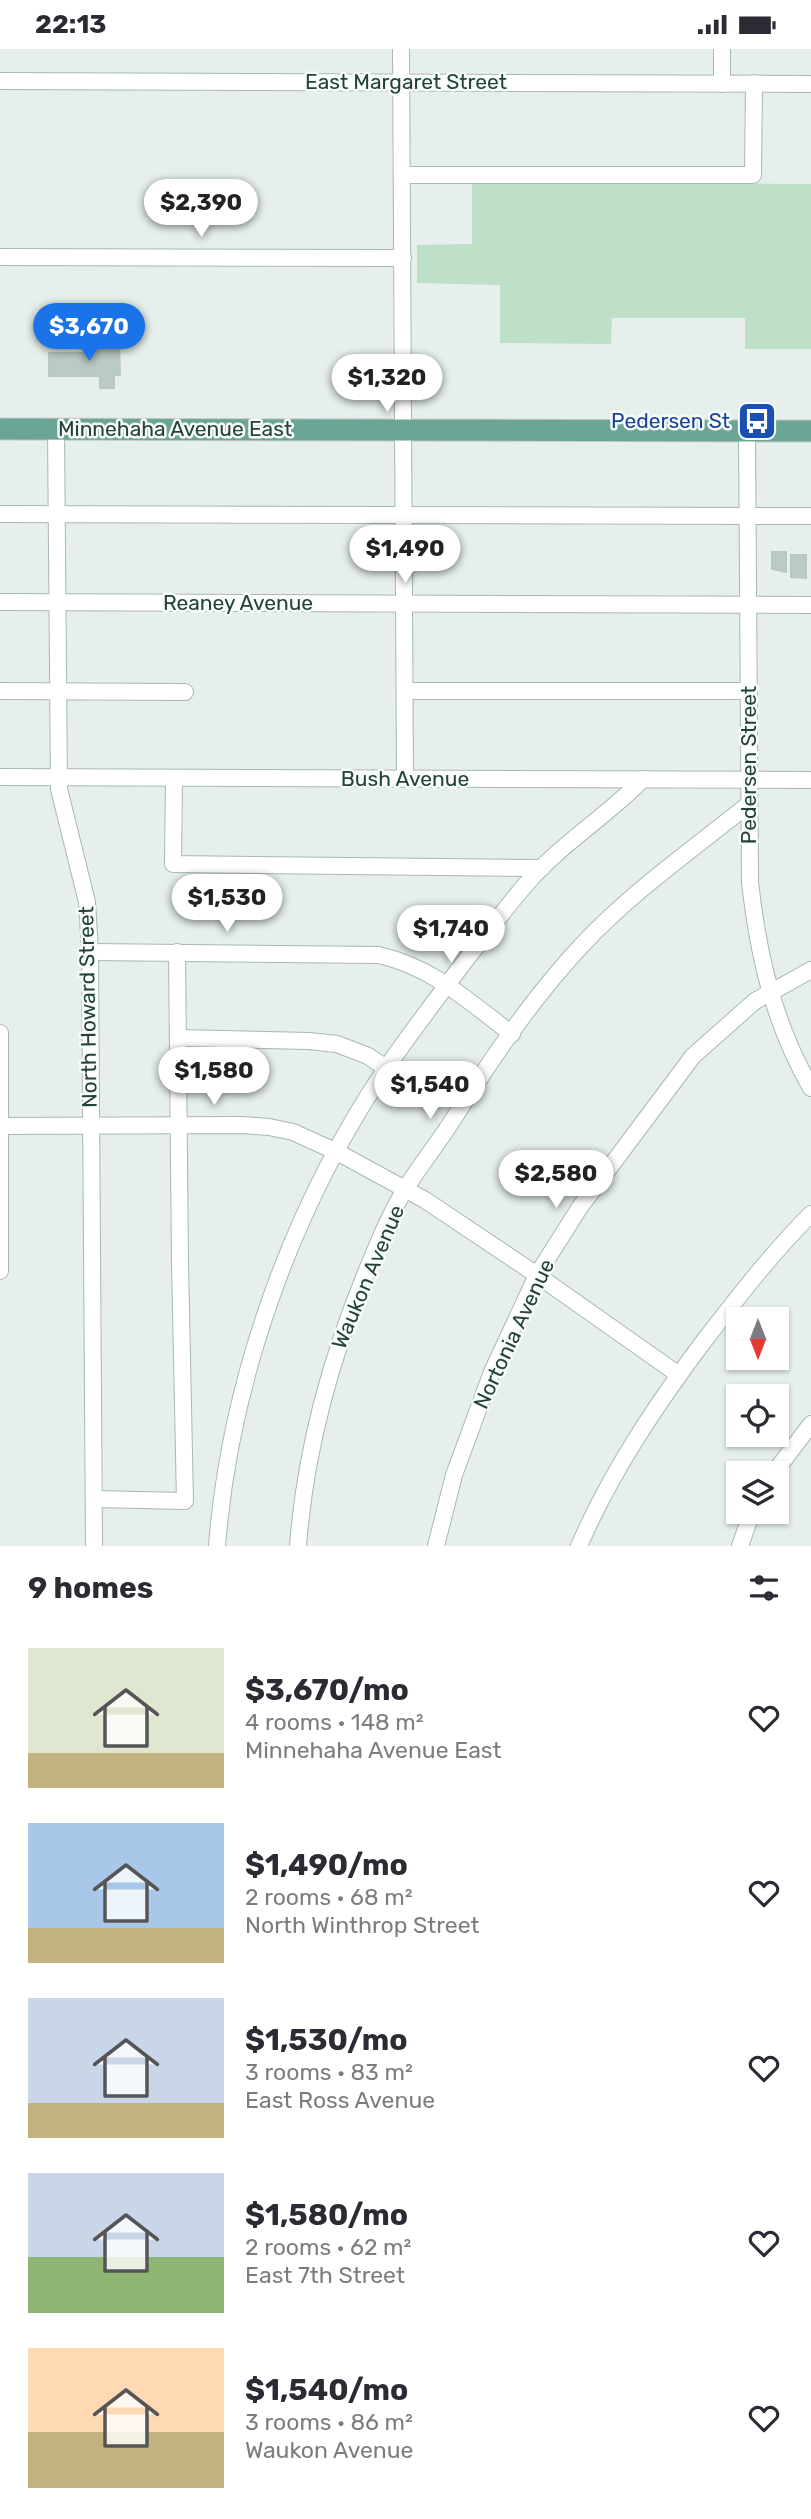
<!DOCTYPE html>
<meta charset="utf-8">
<style>
body{margin:0;font-family:Rubik,sans-serif;background:#f2f2f3;color:#2b2b33;height:100vh;display:flex;flex-direction:column;font-size:26px;white-space:nowrap}
*{box-sizing:border-box;margin:0}
p{font-size:23px;color:#7c7c81}
.icon{flex:none;width:38px;height:38px;fill:none;stroke:currentColor;stroke-width:2;stroke-linecap:round;stroke-linejoin:round}
.map{position:relative;height:1497px;overflow:hidden}
.sheet{display:flex;flex-direction:column;background:#fff;flex:1}
.sheet>*{flex:none}
.needle{width:46px;rotate:180deg}
.fabs{position:absolute;left:726px;top:1258px;display:grid;gap:14px}
.fabs a{display:grid;place-items:center;width:63px;height:63px;border-radius:0px;background:#fff;box-shadow:0 2px 5px #0004;font-size:35px}
.price{position:absolute;translate:-50% -60px;padding:0 16px;border-radius:24px;background:#fff;color:#222;font-size:23px;line-height:46px;filter:drop-shadow(0 2px 4px #0008)}
.price::after{content:'';position:absolute;left:50%;top:42px;width:21px;height:16px;margin-left:-10px;background:inherit;clip-path:polygon(0 0,100% 0,50% 100%)}
.price.current{background:#1a73e8;color:#fff}
ul{padding:0;list-style:none}
li{display:flex;align-items:center;gap:21px;height:175px;padding:0 28px}
li span{display:grid;place-items:center;flex:none;width:196px;height:140px;border-radius:0px;color:#555}
li>.icon{margin-inline-start:auto}
span .icon{width:84px;height:84px;fill:#fffc;stroke-width:1}
li b{font-size:30px}
h2{display:flex;justify-content:space-between;align-items:center;height:84px;padding:0 28px;font-size:30px}
.status{display:flex;justify-content:space-between;align-items:center;height:49px;padding:0 35px;background:#fff;direction:ltr}
.status svg{height:19px;fill:currentColor}
.map>svg:first-child{display:block}
.green{fill:#bfe0c8}
.building{fill:#bbcac4;stroke:#b8c9c2;stroke-width:2}
.lines{fill:none;stroke-linecap:round;stroke-linejoin:round}
.minor-casing{stroke:#a8b8b2;stroke-width:18}
.major-casing{stroke:#c2cac8;stroke-width:23}
.minor{stroke:#fff;stroke-width:16}
.major{stroke:#6aa596;stroke-width:21}
.labels{text-anchor:middle;stroke-width:5;stroke-linejoin:round;paint-order:stroke}
.street-label{font-size:21px;fill:#24423a;stroke:#f7fbf9}
.transit-label{font-size:21px;fill:#164399;stroke:#f7fbf9;text-anchor:end}
</style>
<div class="status"><b>22:13</b><svg viewBox="0 0 49 12"><path d="M0 12V9h3v3zM5 12V6h3v6zM10 12V3h3v9zM15 12V0h3v12zM26 1h20v11H26zM47 4h2v5h-2z"/></svg></div>
<div class="map">
<svg width="811" height="1497" viewBox="0 0 811 1497">
<rect width="100%" height="100%" fill="#e6efeb"/>
<!-- green -->
<path class="green" d="M 472,133 L 811,135 L 811,300 L 745,300 L 745,269 L 612,269 L 611,295 L 500,294 L 500,236 L 417,234 L 417,196 L 472,195 Z"/>
<!-- building -->
<g class="building">
<path d="M 95,291 L 119,291 L 120,326 L 114,326 L 114,339 L 100,339 L 100,327 L 49,327 L 49,304 L 95,304 Z"/>
<path d="M 772,503 L 786,503 L 786,523 L 772,520 Z"/>
<path d="M 791,506 L 806,506 L 806,529 L 791,528 Z"/>
</g>
<g class="lines">
<!-- minor casing -->
<g class="minor-casing">
<g id="minor">
<path d="M 401,0 L 405,730"/>
<path d="M 722,0 L 722,35"/>
<path d="M 0,32 L 811,35"/>
<path d="M 402,126 L 753,126 L 754,34"/>
<path d="M 0,208 L 403,209"/>
<path d="M 56,380 L 59,740 L 87,853 L 90,903 L 94,1497"/>
<path d="M 747,382 L 750,833 C 758,906 774,975 811,1039"/>
<path d="M 0,465 L 811,467"/>
<path d="M 0,553 L 811,556"/>
<path d="M 0,642 L 185,643"/>
<path d="M 405,642 L 749,642"/>
<path d="M 0,728 L 811,731"/>
<path d="M 174,729 L 173,815 L 542,819"/>
<path d="M 90,903 L 379,906 C 434,919 468,952 512,985"/>
<path d="M 0,984 L 0,1222"/>
<path d="M 178,989 L 309,992 L 337,995 L 368,1007 L 386,1019"/>
<path d="M 0,1077 L 242,1076 L 269,1078 L 293,1083 L 337,1103 L 425,1151 L 537,1226 L 679,1326"/>
<path d="M 774,1424 L 811,1375"/>
<path d="M 94,1450 L 185,1452 L 180,1214 L 177,903"/>
<path d="M 217,1497 C 230,1331 293,1156 387,1018 C 414,979 443,941 472,903 C 491,880 508,855 528,833 C 562,794 607,767 643,730"/>
<path d="M 298,1497 C 305,1403 330,1312 365,1226 C 377,1197 389,1166 406,1139 C 421,1115 439,1093 454,1069 C 492,1009 534,947 583,895 C 633,842 693,800 749,755"/>
<path d="M 436,1497 L 454,1426 L 492,1323 L 537,1226 L 580,1158 L 693,1007 L 755,952 L 811,921"/>
<path d="M 579,1497 C 611,1423 656,1356 704,1292 C 738,1248 772,1204 811,1165"/>
<path d="M 740,1497 L 752,1463"/>
</g>
</g>
<!-- major casing -->
<g class="major-casing">
<path id="major" d="M 0,380 L 811,382"/>
</g>
<!-- minor -->
<use href="#minor" class="minor"/>
<!-- major -->
<use href="#major" class="major"/>
</g>
<!-- icons -->
<defs>
<g id="bus-square" transform="scale(2.0125)"><rect x="-9" y="-9" width="18" height="18" rx="4" fill="#1a4fb4" stroke="#f7fbf9"/><path d="M-5-6H5V4H4V6H2V4H-2V6H-4V4H-5ZM-3.5-4V0h7V-4ZM-3.5 1.2v1.5H-2V1.2ZM2 1.2v1.5H3.5V1.2Z" fill="#fff"/></g>
</defs>
<g fill-rule="evenodd">
<use href="#bus-square" x="757" y="372"/>
</g>
<g class="labels">
<!-- street labels -->
<g class="street-label">
<text x="406" y="40">East Margaret Street</text>
<text x="175" y="387">Minnehaha Avenue East</text>
<text x="238" y="561">Reaney Avenue</text>
<text transform="translate(749 716) rotate(-90)" y="7">Pedersen Street</text>
<text x="405" y="737">Bush Avenue</text>
<text transform="translate(88 958) rotate(-91)" y="7">North Howard Street</text>
<text transform="translate(368 1228) rotate(-67)" y="7">Waukon Avenue</text>
<text transform="translate(514 1285) rotate(-65)" y="7">Nortonia Avenue</text>
</g>
<!-- transit labels -->
<g class="transit-label">
<text x="730" y="379">Pedersen St</text>
</g>
</g>
</svg>
<div class="fabs">
<a><svg class="needle" viewBox="-14 -14 28 28"><path d="M0-13l5 13h-10z" fill="#e53935"/><path d="M0 13l5-13h-10z" fill="#7c7c81"/></svg></a>
<a><svg class="icon" aria-label="locate" viewBox="0 0 24 24"><circle cx="12" cy="12" r="6"/><path d="M12 2v4M12 18v4M2 12h4M18 12h4"/></svg></a>
<a><svg class="icon" aria-label="layers" viewBox="0 0 24 24"><path d="M12 4l9 5-9 5-9-5zM3 14l9 5 9-5"/></svg></a>
</div>
<b class="price" style="left:201px;top:190px">$2,390</b>
<b class="price current" style="left:89px;top:314px">$3,670</b>
<b class="price" style="left:387px;top:365px">$1,320</b>
<b class="price" style="left:405px;top:536px">$1,490</b>
<b class="price" style="left:227px;top:885px">$1,530</b>
<b class="price" style="left:451px;top:916px">$1,740</b>
<b class="price" style="left:214px;top:1058px">$1,580</b>
<b class="price" style="left:430px;top:1072px">$1,540</b>
<b class="price" style="left:556px;top:1161px">$2,580</b>
</div>
<section class="sheet">
<h2>9 homes<svg class="icon" aria-label="filters" viewBox="0 0 24 24"><path d="M4 7h16M4 17h16"/><circle cx="9" cy="7" r="2"/><circle cx="15" cy="17" r="2"/></svg></h2>
<ul>
<li><span style="background:linear-gradient(#dfe7d0 75%,#c2b280 0)"><svg class="icon" aria-label="home" viewBox="0 0 24 24"><path d="M3 11l9-7 9 7M6 9v11h12V9"/></svg></span><div><b>$3,670/mo</b><p>4 rooms · 148 m²</p><p>Minnehaha Avenue East</p></div><svg class="icon" aria-label="heart" viewBox="0 0 24 24"><path d="M12 20l-8-8c-3-5 5-10 8-4 3-6 11-1 8 4z"/></svg></li>
<li><span style="background:linear-gradient(#a9c7e8 75%,#c2b280 0)"><svg class="icon" aria-label="home" viewBox="0 0 24 24"><path d="M3 11l9-7 9 7M6 9v11h12V9"/></svg></span><div><b>$1,490/mo</b><p>2 rooms · 68 m²</p><p>North Winthrop Street</p></div><svg class="icon" aria-label="heart" viewBox="0 0 24 24"><path d="M12 20l-8-8c-3-5 5-10 8-4 3-6 11-1 8 4z"/></svg></li>
<li><span style="background:linear-gradient(#c9d6e8 75%,#c2b280 0)"><svg class="icon" aria-label="home" viewBox="0 0 24 24"><path d="M3 11l9-7 9 7M6 9v11h12V9"/></svg></span><div><b>$1,530/mo</b><p>3 rooms · 83 m²</p><p>East Ross Avenue</p></div><svg class="icon" aria-label="heart" viewBox="0 0 24 24"><path d="M12 20l-8-8c-3-5 5-10 8-4 3-6 11-1 8 4z"/></svg></li>
<li><span style="background:linear-gradient(#c9d6e8 60%,#8fb573 0)"><svg class="icon" aria-label="home" viewBox="0 0 24 24"><path d="M3 11l9-7 9 7M6 9v11h12V9"/></svg></span><div><b>$1,580/mo</b><p>2 rooms · 62 m²</p><p>East 7th Street</p></div><svg class="icon" aria-label="heart" viewBox="0 0 24 24"><path d="M12 20l-8-8c-3-5 5-10 8-4 3-6 11-1 8 4z"/></svg></li>
<li><span style="background:linear-gradient(#ffd9b3 60%,#c2b280 0)"><svg class="icon" aria-label="home" viewBox="0 0 24 24"><path d="M3 11l9-7 9 7M6 9v11h12V9"/></svg></span><div><b>$1,540/mo</b><p>3 rooms · 86 m²</p><p>Waukon Avenue</p></div><svg class="icon" aria-label="heart" viewBox="0 0 24 24"><path d="M12 20l-8-8c-3-5 5-10 8-4 3-6 11-1 8 4z"/></svg></li>
</ul>
</section>
